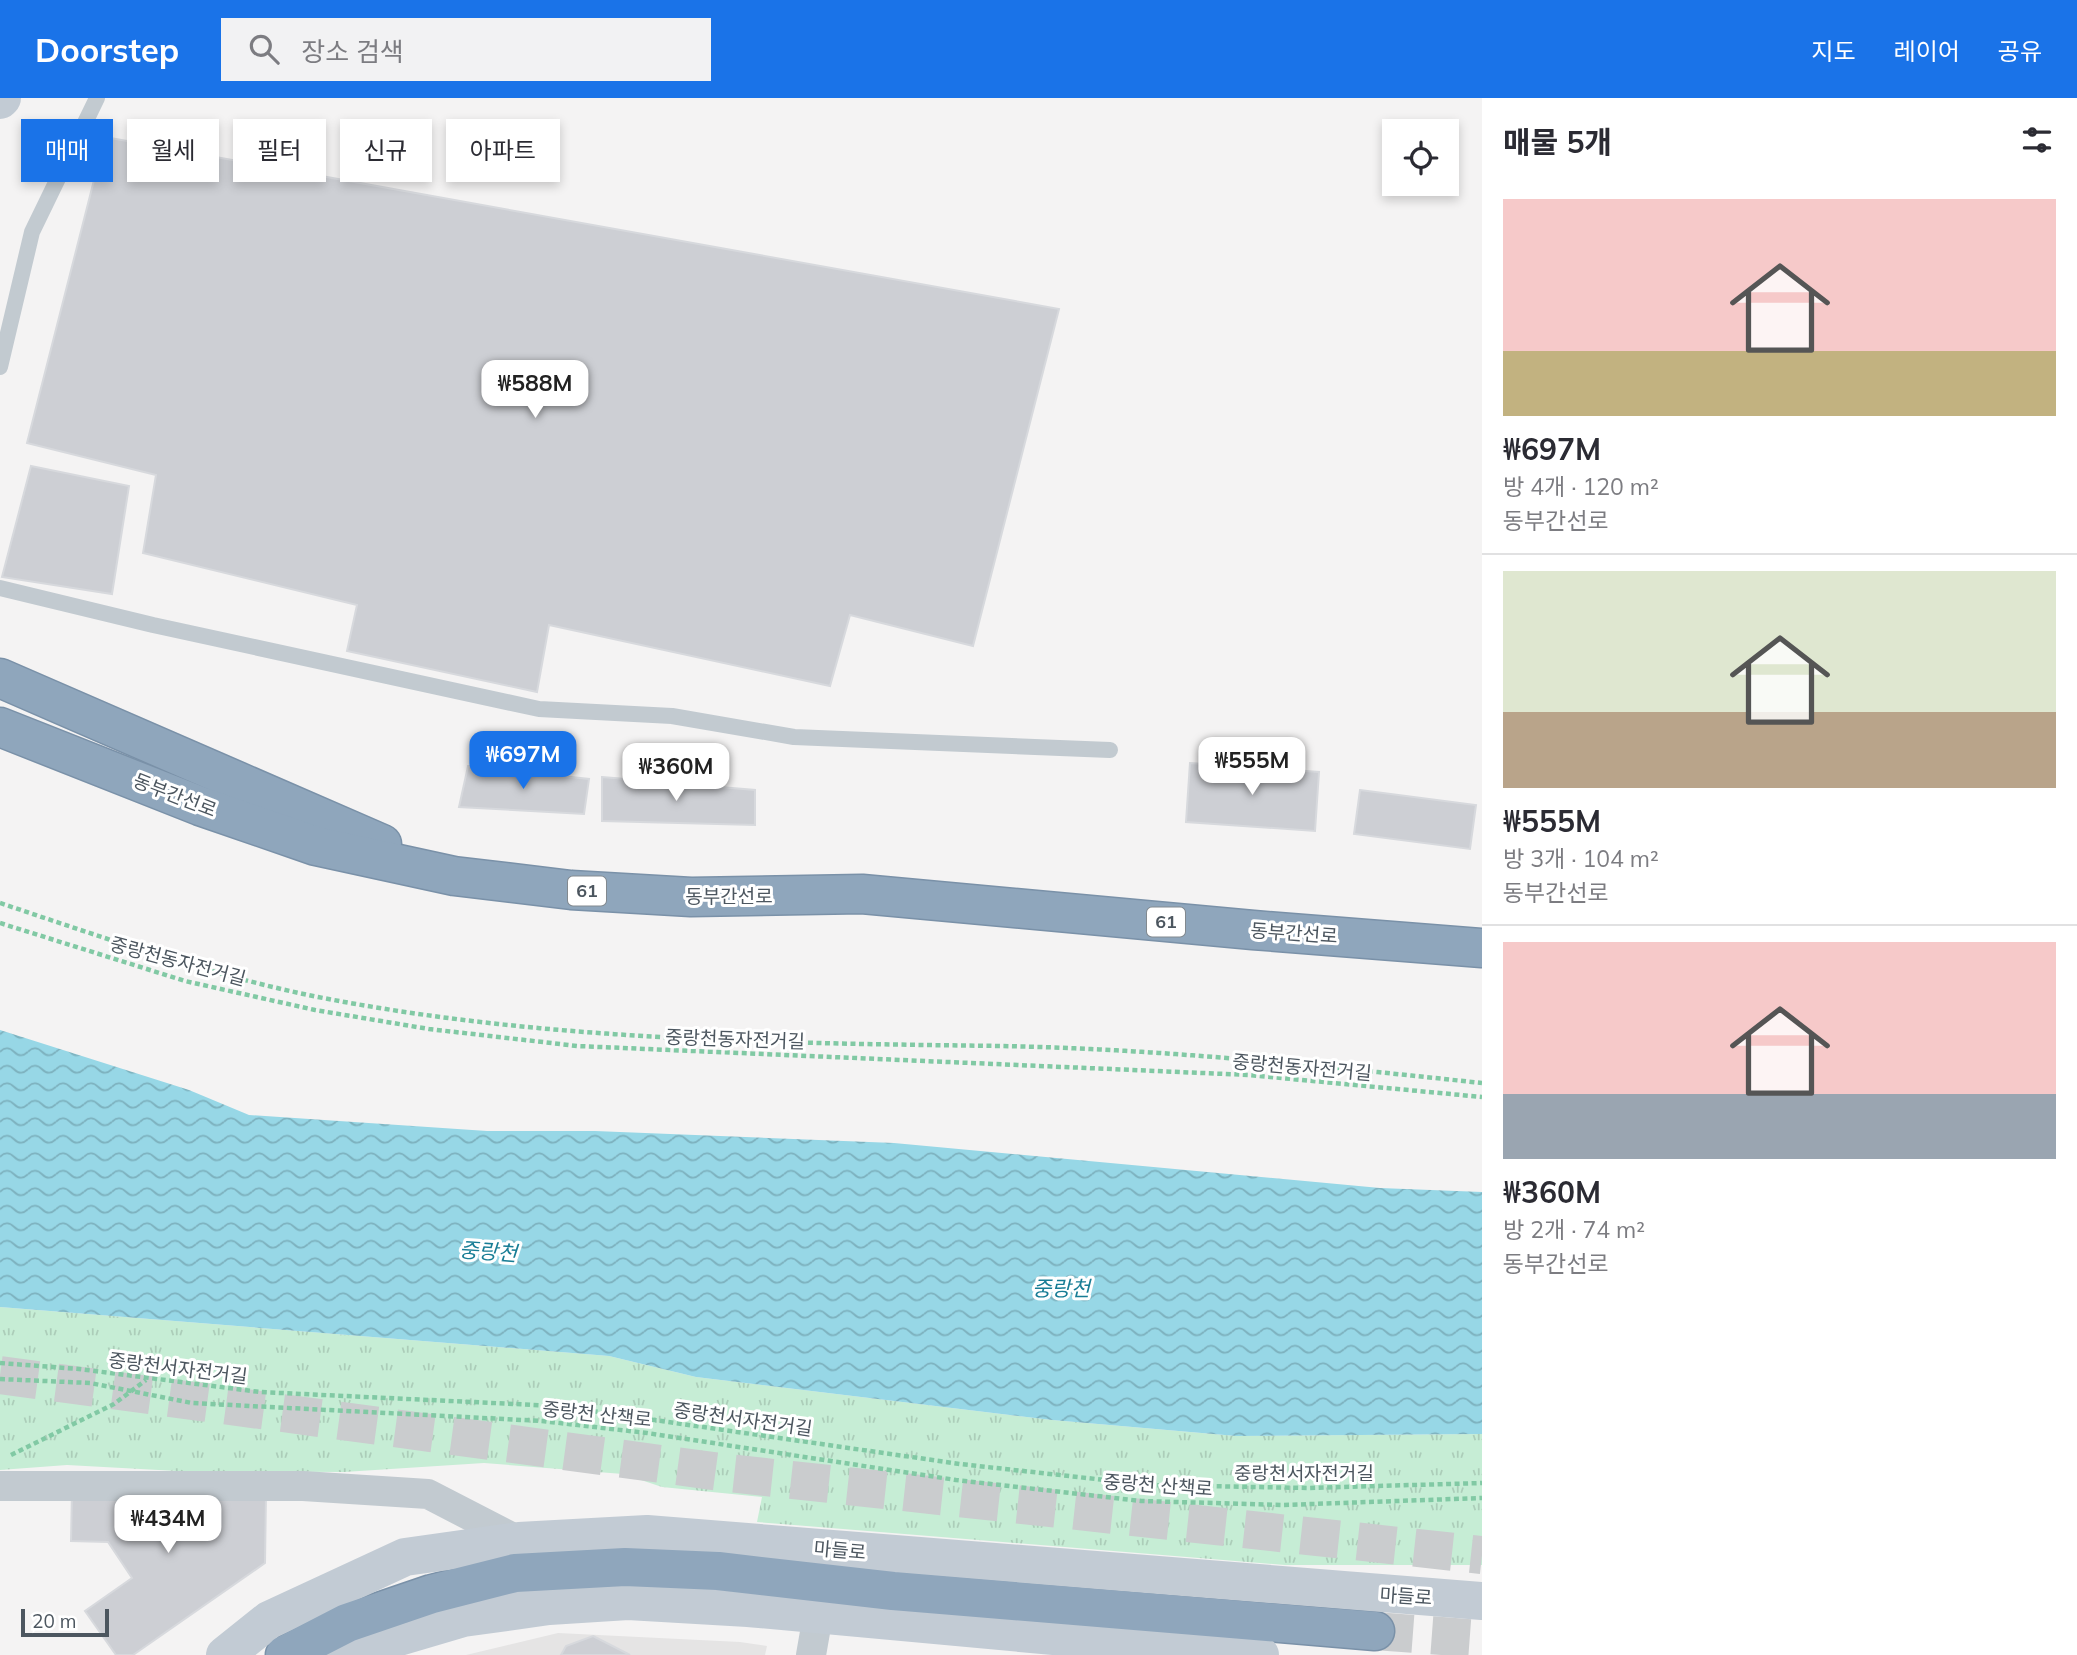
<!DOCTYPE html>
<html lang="ko">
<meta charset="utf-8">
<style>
body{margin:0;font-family:Mulish,"Noto Sans KR",sans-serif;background:#f2f2f3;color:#2b2b33;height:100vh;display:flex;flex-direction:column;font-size:26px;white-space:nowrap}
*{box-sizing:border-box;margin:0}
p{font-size:23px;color:#7c7c81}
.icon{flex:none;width:38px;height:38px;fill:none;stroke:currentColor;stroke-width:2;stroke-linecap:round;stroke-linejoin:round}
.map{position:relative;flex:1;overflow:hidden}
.side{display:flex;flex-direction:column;background:#fff;width:595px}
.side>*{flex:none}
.banner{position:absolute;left:21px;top:21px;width:665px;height:63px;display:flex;gap:14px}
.controls{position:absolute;left:1382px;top:21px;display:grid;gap:14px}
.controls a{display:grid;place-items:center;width:77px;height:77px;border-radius:0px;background:#fff;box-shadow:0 4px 10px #0003;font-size:35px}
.scale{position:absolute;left:21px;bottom:18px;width:88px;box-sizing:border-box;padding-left:7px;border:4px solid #4c565f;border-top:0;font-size:19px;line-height:24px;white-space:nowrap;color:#4c565f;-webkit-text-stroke:5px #fff;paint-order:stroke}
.price{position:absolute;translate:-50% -60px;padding:0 16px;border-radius:14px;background:#fff;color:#222;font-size:23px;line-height:46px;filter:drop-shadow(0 2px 4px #0008)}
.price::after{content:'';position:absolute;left:50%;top:42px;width:21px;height:16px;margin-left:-10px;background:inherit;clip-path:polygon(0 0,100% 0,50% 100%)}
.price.selected{background:#1a73e8;color:#fff}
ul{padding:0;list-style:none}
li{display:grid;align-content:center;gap:14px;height:371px;padding:0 21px}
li+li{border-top:2px solid #e1e1e2}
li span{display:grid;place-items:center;height:217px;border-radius:0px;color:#555}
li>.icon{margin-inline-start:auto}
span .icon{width:126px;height:126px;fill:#fffc;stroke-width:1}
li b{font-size:30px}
h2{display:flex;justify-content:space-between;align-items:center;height:84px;padding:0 21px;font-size:30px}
.pill{padding:0 24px;border-radius:0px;background:#fff;box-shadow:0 4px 10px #0003;font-size:24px;line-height:63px}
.pill.selected{background:#1a73e8;color:#fff}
header{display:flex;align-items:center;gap:42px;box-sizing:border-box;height:98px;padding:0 35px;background:#1a73e8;color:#fff}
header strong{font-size:33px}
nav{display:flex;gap:38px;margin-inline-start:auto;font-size:24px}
.search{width:490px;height:63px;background:#f2f2f3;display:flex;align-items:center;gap:18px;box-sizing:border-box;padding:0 24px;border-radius:0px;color:#7c7c81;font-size:26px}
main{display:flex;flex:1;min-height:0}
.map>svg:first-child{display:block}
.education{fill:#e5e4e4}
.grass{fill:url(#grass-tufts)}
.water{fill:url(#water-waves)}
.building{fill:#cdcfd4;stroke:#d7d9dd;stroke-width:2}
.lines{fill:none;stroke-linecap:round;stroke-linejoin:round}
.highway-tunnel{stroke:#caccce;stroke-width:38;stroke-dasharray:38 19;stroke-linecap:butt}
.highway-casing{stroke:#7a91a8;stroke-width:41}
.path{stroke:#81c9a4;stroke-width:4.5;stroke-dasharray:5 3.5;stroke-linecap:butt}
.lane{stroke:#c2cad0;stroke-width:16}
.street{stroke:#c2cad0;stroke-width:30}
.secondary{stroke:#c2cbd4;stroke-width:38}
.highway{stroke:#8fa6bc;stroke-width:38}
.labels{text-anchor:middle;stroke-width:6;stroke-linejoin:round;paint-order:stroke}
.shield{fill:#fff;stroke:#82898f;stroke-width:2}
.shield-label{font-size:18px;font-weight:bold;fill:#4c565f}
.street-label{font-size:19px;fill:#4c565f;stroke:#fff}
.water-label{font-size:21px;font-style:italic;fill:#187d95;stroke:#fff}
</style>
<header>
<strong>Doorstep</strong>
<div class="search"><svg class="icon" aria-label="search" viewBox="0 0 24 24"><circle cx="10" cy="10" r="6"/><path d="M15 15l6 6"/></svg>장소 검색</div>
<nav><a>지도</a><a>레이어</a><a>공유</a></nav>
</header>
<main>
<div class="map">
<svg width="1482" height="1557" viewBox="0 0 1482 1557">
<defs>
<pattern id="grass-tufts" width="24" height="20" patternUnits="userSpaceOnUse" patternTransform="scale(1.75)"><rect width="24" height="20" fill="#c6edd5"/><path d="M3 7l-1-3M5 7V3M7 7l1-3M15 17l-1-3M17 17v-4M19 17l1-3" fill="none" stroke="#accdb9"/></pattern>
<pattern id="water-waves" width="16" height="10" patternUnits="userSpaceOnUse" patternTransform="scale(1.75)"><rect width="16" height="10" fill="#97d7e6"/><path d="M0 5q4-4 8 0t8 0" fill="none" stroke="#7db1be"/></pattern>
</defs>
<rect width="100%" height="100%" fill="#f4f3f3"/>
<!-- education -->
<path class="education" d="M 558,1535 L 740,1544 L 767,1548 L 765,1557 L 466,1557 Z"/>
<!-- grass -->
<path class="grass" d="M 0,1209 L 609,1258 L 696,1279 L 1052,1322 L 1236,1338 L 1482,1336 L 1482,1467 L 1285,1467 L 757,1424 L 762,1399 L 662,1389 L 623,1376 L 484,1365 L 344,1374 L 177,1373 L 67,1367 L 0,1372 Z"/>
<!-- water -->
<path class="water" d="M 0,932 L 189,992 L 249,1017 L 487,1033 L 595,1033 L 894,1045 L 1380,1090 L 1482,1094 L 1482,1336 L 1236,1338 L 1052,1322 L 696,1279 L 609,1258 L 0,1209 Z"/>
<!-- building -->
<g class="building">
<path d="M 105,39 L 1059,211 L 973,548 L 850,517 L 830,588 L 549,527 L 537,594 L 347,553 L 357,507 L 143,455 L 156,377 L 27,345 Z"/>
<path d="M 31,368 L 129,388 L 112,496 L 2,479 Z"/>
<path d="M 1190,665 L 1319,674 L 1315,733 L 1186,724 Z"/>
<path d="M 468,668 L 589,681 L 584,716 L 459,709 Z"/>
<path d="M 602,679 L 755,692 L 755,727 L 602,723 Z"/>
<path d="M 1360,692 L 1476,707 L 1470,751 L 1354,736 Z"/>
<path d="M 72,1393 L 266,1395 L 265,1465 L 133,1557 L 116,1557 L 85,1513 L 132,1480 L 108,1444 L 71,1443 Z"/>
<path d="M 593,1538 L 630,1557 L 561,1557 L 566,1548 Z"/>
</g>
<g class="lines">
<!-- highway-tunnel -->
<g class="highway-tunnel">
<path d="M 0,1277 L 728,1375 L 1482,1457"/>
<path d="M 1375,1533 L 1482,1541"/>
</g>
<!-- highway casing -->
<g class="highway-casing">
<g id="highway">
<path d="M 0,580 L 382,746"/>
<path d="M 0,629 L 200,708 L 316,748 L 454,778 L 571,792 L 691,799 L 862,796 L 1253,832 L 1482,850"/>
<path d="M 285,1557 L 347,1525 L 432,1496 L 515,1475 L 625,1469 L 718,1473 L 893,1493 L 1375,1533"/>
</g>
</g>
<!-- path -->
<g class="path">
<path d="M 0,805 C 105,840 209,877 318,899 C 543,943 773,945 1001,948 C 1162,951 1322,968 1482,985"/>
<path d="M 0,825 L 185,883 L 315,912 L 429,931 L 577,948 L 1249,977 L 1482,999"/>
<path d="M 0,1265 L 79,1271 L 260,1294 L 557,1308 L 960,1366 L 1150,1387 L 1309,1390 L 1482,1385"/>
<path d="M 0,1281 L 90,1285 L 192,1305 L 542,1323 L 647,1335 L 956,1382 L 1141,1403 L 1284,1407 L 1482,1400"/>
<path d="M 11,1357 L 114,1306 L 146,1282"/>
</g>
<!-- lane -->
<g class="lane">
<path d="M 0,269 L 32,134 L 97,0"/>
<path d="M 0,490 L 153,527 L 539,611 L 672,618 L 794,639 L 1110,652"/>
</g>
<!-- street -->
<g class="street">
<path d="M 0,1388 L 303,1388 L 428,1396 L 519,1443"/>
<path d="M 811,1557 L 818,1517"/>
</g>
<!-- secondary -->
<g class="secondary">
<path d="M 0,2 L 2,0"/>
<path d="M 225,1557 L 269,1522 L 405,1459 L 519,1443 L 647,1436 L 1482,1503"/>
<path d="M 338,1557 L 463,1520 L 549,1508 L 628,1503 L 748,1510 L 1260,1557"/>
</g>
<!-- highway -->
<use href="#highway" class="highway"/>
</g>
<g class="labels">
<!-- shield labels -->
<g class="shield">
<rect x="568" y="778.5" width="38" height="29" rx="5"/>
<rect x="1147" y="809.5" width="38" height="29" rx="5"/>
</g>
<g class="shield-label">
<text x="587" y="799">61</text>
<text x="1166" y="830">61</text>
</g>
<!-- street labels -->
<g class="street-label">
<text transform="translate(175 697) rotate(21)" y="7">동부간선로</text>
<text x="729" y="805">동부간선로</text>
<text transform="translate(1294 835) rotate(4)" y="7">동부간선로</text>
<text transform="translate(178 863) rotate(15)" y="7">중랑천동자전거길</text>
<text transform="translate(735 941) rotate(2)" y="7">중랑천동자전거길</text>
<text transform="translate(1302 969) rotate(5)" y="7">중랑천동자전거길</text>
<text transform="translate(178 1270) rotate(7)" y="7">중랑천서자전거길</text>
<text transform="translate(597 1316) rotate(6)" y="7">중랑천 산책로</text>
<text transform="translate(743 1321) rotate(8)" y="7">중랑천서자전거길</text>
<text x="1304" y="1382">중랑천서자전거길</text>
<text transform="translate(1158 1387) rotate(4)" y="7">중랑천 산책로</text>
<text transform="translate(840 1452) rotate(5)" y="7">마들로</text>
<text transform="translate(1406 1498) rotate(4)" y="7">마들로</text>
</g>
<!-- water labels -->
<g class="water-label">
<text transform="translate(488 1154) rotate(4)" y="7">중랑천</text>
<text x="1061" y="1198">중랑천</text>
</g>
</g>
</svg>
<div class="controls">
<a><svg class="icon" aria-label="locate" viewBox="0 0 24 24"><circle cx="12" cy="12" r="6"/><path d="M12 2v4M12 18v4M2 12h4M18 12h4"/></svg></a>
</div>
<div class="scale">20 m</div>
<b class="price" style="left:535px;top:322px">₩588M</b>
<b class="price selected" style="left:523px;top:693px">₩697M</b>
<b class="price" style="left:1252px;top:699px">₩555M</b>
<b class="price" style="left:676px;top:705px">₩360M</b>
<b class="price" style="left:168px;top:1457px">₩434M</b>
<div class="banner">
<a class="pill selected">매매</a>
<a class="pill">월세</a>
<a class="pill">필터</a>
<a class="pill">신규</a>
<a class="pill">아파트</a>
</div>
</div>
<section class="side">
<h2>매물 5개<svg class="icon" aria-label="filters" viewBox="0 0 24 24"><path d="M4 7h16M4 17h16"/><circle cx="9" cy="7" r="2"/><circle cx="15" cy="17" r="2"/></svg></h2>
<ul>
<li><span style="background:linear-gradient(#f6c9c9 70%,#c2b280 0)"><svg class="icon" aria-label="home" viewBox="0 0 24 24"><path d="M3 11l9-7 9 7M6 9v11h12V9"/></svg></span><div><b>₩697M</b><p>방 4개 · 120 m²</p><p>동부간선로</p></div></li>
<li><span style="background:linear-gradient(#dfe7d0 65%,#b9a48a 0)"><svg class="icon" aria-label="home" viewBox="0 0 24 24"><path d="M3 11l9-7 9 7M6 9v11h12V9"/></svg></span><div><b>₩555M</b><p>방 3개 · 104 m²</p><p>동부간선로</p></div></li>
<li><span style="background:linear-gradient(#f6c9c9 70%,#9aa5b1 0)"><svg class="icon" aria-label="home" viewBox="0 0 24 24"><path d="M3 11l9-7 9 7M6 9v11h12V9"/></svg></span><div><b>₩360M</b><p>방 2개 · 74 m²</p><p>동부간선로</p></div></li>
</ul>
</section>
</main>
